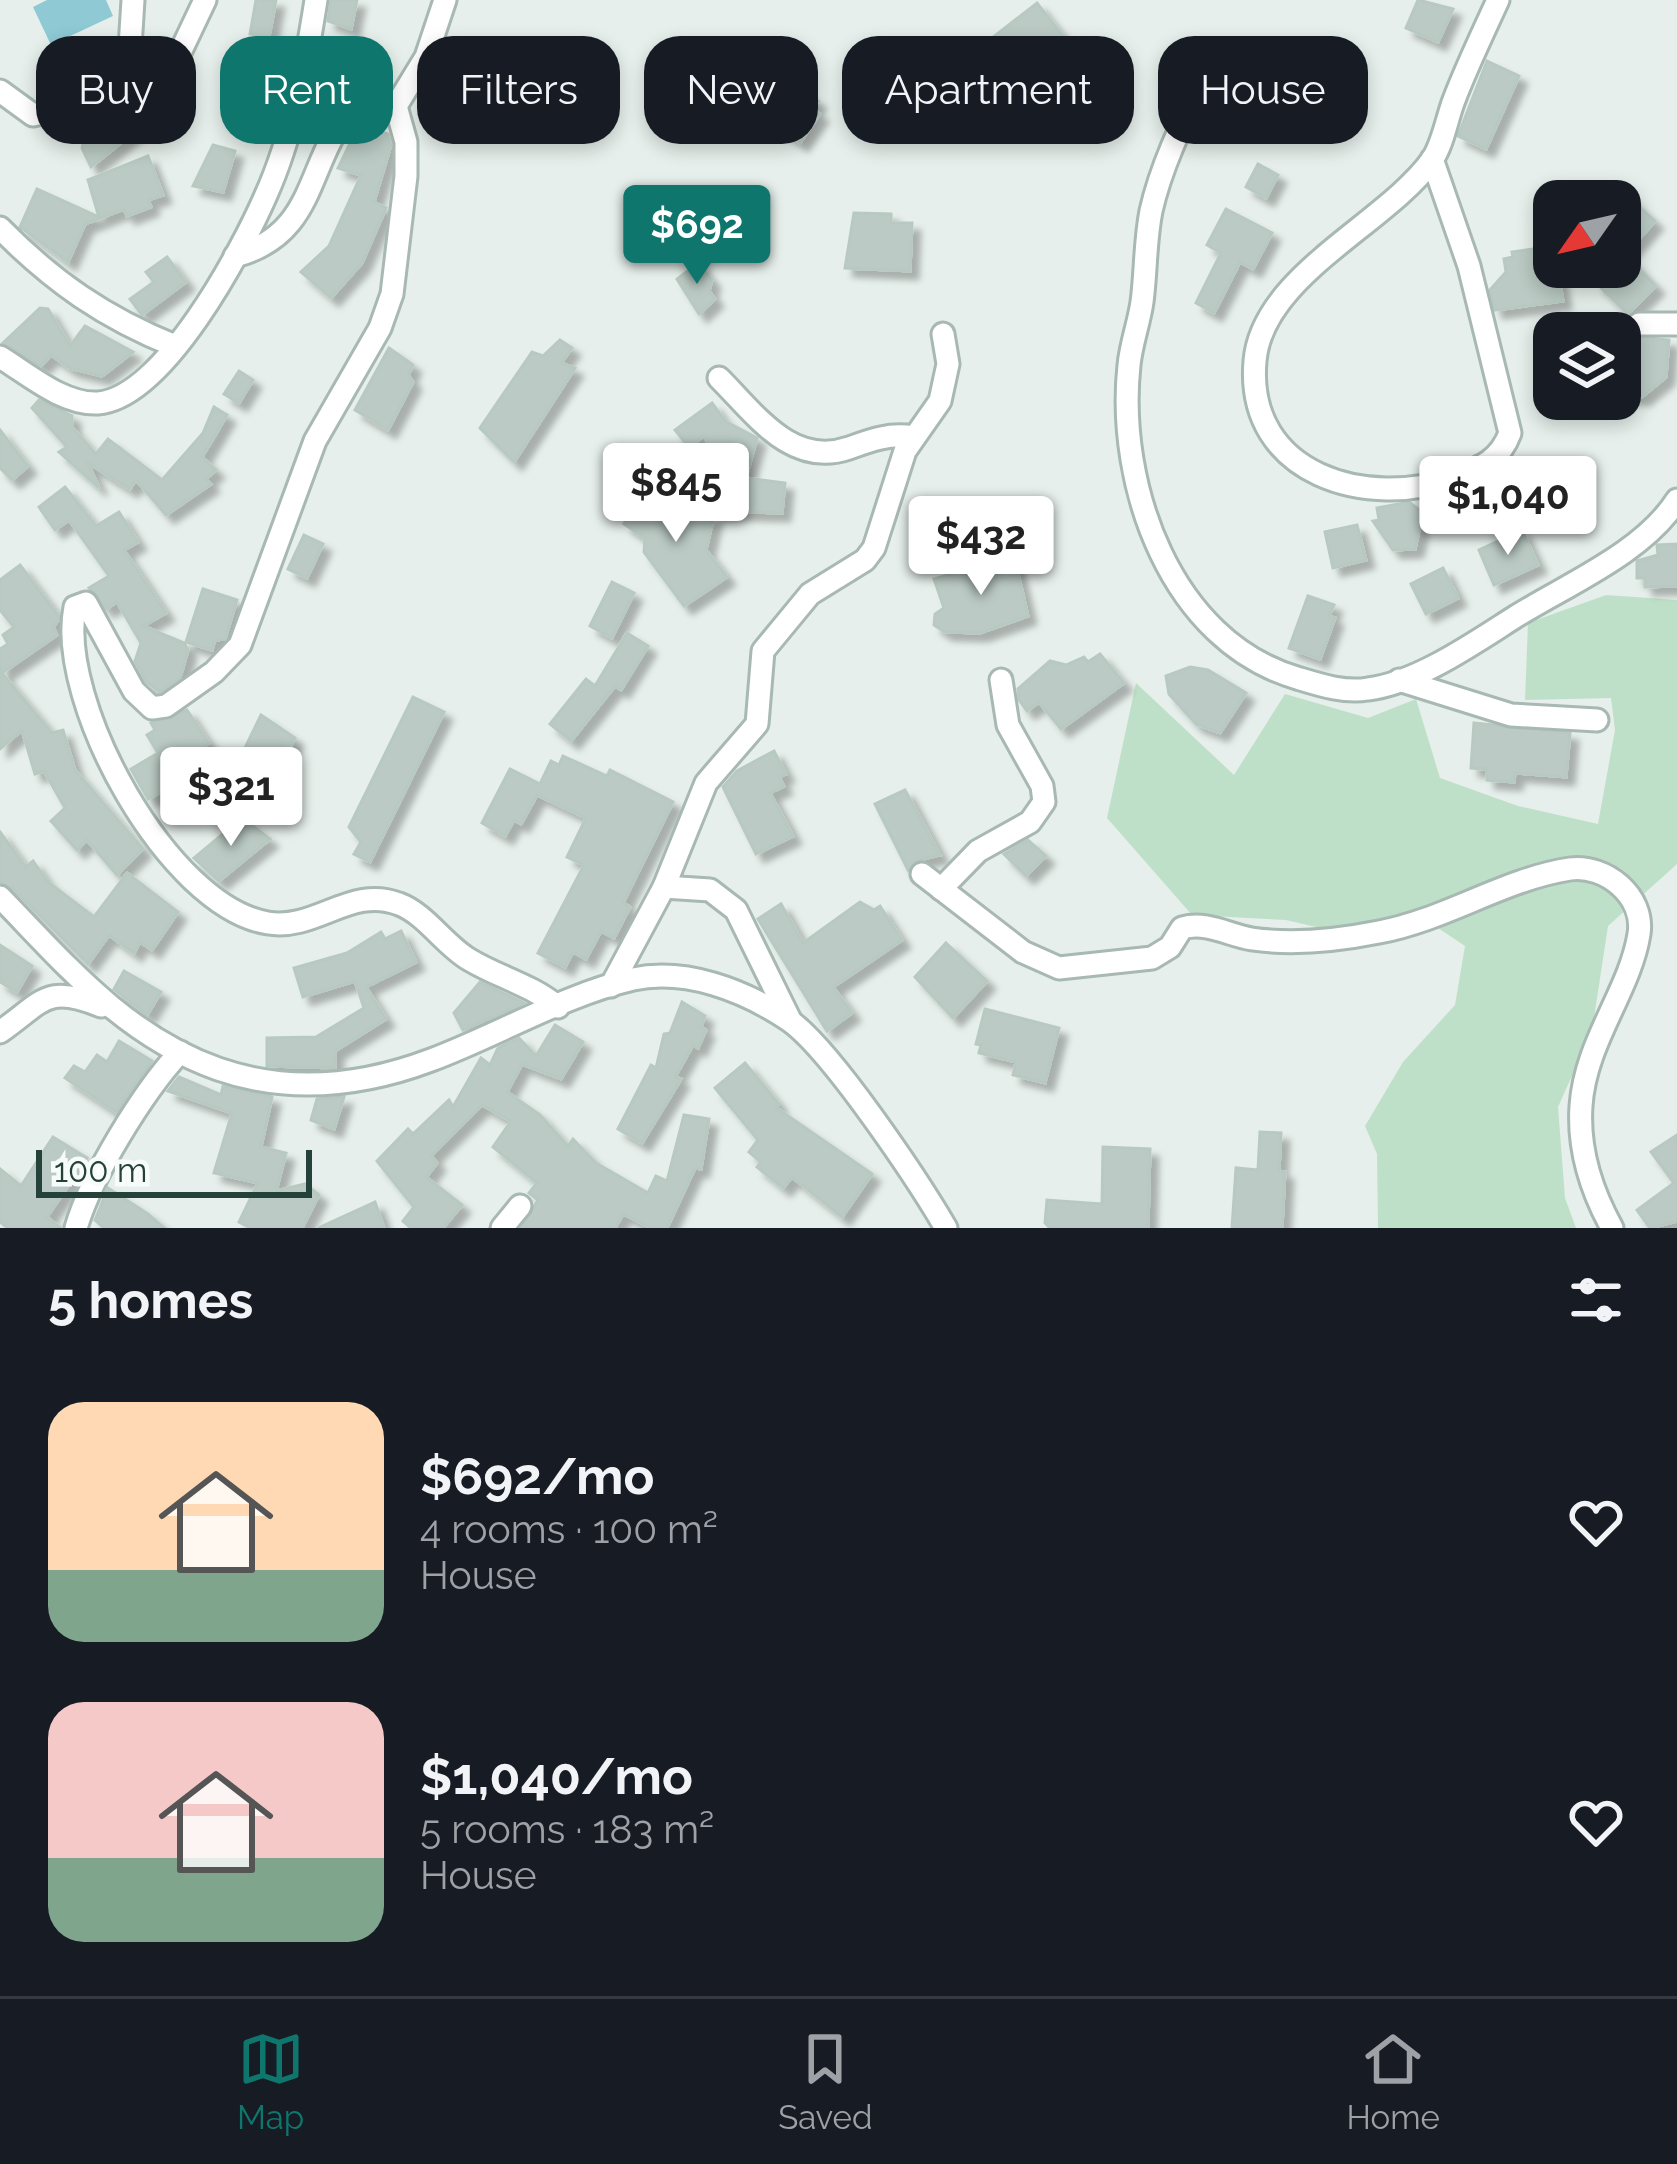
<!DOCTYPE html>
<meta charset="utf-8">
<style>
body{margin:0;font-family:Raleway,sans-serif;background:#20242c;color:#f1f3f6;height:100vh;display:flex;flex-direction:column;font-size:45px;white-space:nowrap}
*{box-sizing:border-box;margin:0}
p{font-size:39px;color:#9ea1a6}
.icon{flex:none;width:66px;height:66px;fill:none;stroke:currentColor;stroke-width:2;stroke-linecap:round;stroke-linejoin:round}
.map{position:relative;height:1228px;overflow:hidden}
.panel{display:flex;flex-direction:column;background:#171b24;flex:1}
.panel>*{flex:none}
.hud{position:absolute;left:36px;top:36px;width:1605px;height:108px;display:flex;gap:24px}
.needle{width:78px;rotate:236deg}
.tools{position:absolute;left:1533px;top:180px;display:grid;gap:24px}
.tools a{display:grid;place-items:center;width:108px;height:108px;border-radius:24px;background:#171b24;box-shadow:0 6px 18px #0003;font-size:60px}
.scale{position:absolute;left:36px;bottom:30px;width:276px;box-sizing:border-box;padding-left:12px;border:6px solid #24423a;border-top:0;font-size:33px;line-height:42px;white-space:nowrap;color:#24423a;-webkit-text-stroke:9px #f7fbf9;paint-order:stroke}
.price{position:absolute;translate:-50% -102px;padding:0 27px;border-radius:12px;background:#fff;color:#222;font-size:39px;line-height:78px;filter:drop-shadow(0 3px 6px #0008)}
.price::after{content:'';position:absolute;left:50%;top:72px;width:36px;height:27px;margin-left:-18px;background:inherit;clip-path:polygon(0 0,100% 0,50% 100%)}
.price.active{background:#0f766e;color:#fff}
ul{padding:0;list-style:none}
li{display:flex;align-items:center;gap:36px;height:300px;padding:0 48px}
li span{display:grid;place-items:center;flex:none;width:336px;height:240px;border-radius:36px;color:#555}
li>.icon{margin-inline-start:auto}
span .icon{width:144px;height:144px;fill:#fffc;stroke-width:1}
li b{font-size:51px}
h2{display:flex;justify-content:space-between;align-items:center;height:144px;padding:0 48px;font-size:51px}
.chip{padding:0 42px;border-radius:36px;background:#171b24;box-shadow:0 6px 18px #0003;font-size:42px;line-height:108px}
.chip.active{background:#0f766e;color:#fff}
.menu{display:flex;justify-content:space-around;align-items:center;height:168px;border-top:3px solid #363941;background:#171b24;font-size:33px;color:#9ea1a6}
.menu a{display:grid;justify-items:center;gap:6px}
.menu .active{color:#0f766e}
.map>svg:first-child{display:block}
.green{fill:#bfe0c8}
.water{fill:#8ec9d4}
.building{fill:#bbcac4;stroke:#b8c9c2;stroke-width:3;filter:url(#shadow)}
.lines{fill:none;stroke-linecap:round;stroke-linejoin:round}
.minor-casing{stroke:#a8b8b2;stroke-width:27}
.minor{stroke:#fff;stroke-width:21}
</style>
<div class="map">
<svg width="1677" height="1228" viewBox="0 0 1677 1228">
<defs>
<filter id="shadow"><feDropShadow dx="8" dy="8" stdDeviation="3" flood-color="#0004"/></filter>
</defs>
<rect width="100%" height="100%" fill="#e6efeb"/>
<!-- green -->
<path class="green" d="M 1606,595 L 1677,600 L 1677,864 L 1608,926 L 1592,1031 L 1558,1107 L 1565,1198 L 1576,1228 L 1378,1228 L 1377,1154 L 1365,1126 L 1403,1062 L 1455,1005 L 1465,946 L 1411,910 L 1376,941 L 1286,920 L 1192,915 L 1107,818 L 1136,683 L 1234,775 L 1285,694 L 1368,718 L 1416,699 L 1440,778 L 1518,806 L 1598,824 L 1615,730 L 1611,698 L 1525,700 L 1528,623 Z"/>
<!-- water -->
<g class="water">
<path d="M 47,0 L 106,0 L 113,16 L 51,45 L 33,7 Z"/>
<path d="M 1235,88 L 1262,94 L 1255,133 L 1228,127 Z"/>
</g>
<!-- building -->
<g class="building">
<path d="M 256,0 L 276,0 L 269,37 L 250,34 Z"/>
<path d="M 331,0 L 357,0 L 351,29 L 328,21 Z"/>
<path d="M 1418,0 L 1453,9 L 1438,42 L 1406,28 Z"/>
<path d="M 1037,3 L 1069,44 L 987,108 L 955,67 Z"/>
<path d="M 323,51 L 350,58 L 346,83 L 318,76 Z"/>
<path d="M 1487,61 L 1519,76 L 1486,149 L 1458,136 Z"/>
<path d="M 768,80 L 792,96 L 797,87 L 818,101 L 812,109 L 820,114 L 800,143 L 777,127 L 769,116 L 773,109 L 757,98 Z"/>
<path d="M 167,87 L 176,99 L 91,167 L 82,148 L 92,103 L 111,92 L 153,93 Z"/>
<path d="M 359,125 L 388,134 L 391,145 L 374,202 L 386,208 L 362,263 L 331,298 L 301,272 L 329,246 L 361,175 L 338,168 Z"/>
<path d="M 213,145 L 235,151 L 223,192 L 193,186 Z"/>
<path d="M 148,156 L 163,195 L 148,200 L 151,207 L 127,216 L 124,209 L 85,224 L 68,262 L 20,227 L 37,189 L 99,217 L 88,180 Z"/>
<path d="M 1258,164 L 1278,175 L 1266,198 L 1246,187 Z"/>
<path d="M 1620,189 L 1655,221 L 1625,255 L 1656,286 L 1628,314 L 1596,283 L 1602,277 L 1591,267 L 1620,267 Z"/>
<path d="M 1226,209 L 1272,233 L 1253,269 L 1240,262 L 1214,313 L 1196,303 L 1221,253 L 1207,245 Z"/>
<path d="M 854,213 L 891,214 L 891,223 L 912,223 L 910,271 L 845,268 Z"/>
<path d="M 1554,246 L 1563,301 L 1495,310 L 1490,290 L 1506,272 L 1504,259 L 1513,257 L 1512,252 Z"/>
<path d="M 167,257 L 186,282 L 142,315 L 130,299 L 154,282 L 146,272 Z"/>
<path d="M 698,263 L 712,280 L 709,291 L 715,299 L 699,314 L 677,279 Z"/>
<path d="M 40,308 L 48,309 L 70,346 L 85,326 L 133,352 L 102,376 L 70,368 L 51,355 L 41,366 L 3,343 Z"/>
<path d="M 1630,336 L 1669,340 L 1666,377 L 1642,397 L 1620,395 L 1620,349 Z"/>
<path d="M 560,340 L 572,348 L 561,363 L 575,368 L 514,462 L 480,428 L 532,352 L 543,356 Z"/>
<path d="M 389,348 L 413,365 L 408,375 L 413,382 L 388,430 L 355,410 Z"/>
<path d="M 239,371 L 253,380 L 239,403 L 224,394 Z"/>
<path d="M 39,400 L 72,416 L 72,427 L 96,454 L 108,439 L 162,480 L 203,433 L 214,407 L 227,415 L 202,457 L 216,470 L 206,479 L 211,484 L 166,515 L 136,480 L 130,489 L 88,463 L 99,488 L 59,452 L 67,447 L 32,408 Z"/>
<path d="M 712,403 L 725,421 L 757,438 L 746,478 L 785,483 L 782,513 L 713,511 L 718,460 L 704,436 L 689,447 L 675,430 Z"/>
<path d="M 0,430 L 28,466 L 12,480 L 0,468 Z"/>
<path d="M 65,487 L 96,526 L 119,512 L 138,542 L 124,550 L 166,613 L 143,626 L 184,643 L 188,650 L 180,678 L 160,692 L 146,682 L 135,661 L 141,643 L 117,602 L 106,609 L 89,588 L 109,576 L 69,520 L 55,530 L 39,507 Z"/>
<path d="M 652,487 L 679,515 L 714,516 L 706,550 L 727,577 L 684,606 L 644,552 L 645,538 L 624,524 L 638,495 Z"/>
<path d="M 1409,502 L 1423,513 L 1415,549 L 1393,550 L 1373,521 L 1379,520 L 1377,508 Z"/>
<path d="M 1357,525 L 1366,560 L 1333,568 L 1325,532 Z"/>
<path d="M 1522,530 L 1538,565 L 1494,585 L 1479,550 Z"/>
<path d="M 304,535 L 323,544 L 307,578 L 288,569 Z"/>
<path d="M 1677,544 L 1677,586 L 1645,587 L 1645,578 L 1637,578 L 1637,561 L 1658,555 L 1657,545 Z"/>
<path d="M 1014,556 L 1028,616 L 980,633 L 945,632 L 934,625 L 935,614 L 944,608 L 934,579 Z"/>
<path d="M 20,565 L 60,618 L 53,627 L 57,635 L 2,673 L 52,733 L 63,730 L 75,770 L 143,849 L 117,875 L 87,840 L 77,850 L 51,821 L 65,808 L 44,771 L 35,774 L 22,730 L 0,749 L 0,649 L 8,644 L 3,635 L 14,627 L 0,610 L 0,580 Z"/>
<path d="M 1443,568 L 1458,598 L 1426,614 L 1411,584 Z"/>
<path d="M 612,582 L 634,593 L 612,638 L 590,626 Z"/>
<path d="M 203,589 L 237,600 L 225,639 L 215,640 L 212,650 L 186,642 Z"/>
<path d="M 1308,596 L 1334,605 L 1329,616 L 1335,618 L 1320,659 L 1289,648 Z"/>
<path d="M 627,633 L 648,646 L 621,690 L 615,686 L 571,741 L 550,724 L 586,679 L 595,686 Z"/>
<path d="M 1100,654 L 1124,683 L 1061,729 L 1039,702 L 1027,711 L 1019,700 L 1018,689 L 1050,661 L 1066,665 L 1084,657 L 1088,662 Z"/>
<path d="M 1190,667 L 1208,670 L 1246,693 L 1220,733 L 1196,724 L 1169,694 L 1166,676 Z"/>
<path d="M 413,697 L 444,712 L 370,862 L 354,854 L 361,842 L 349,827 Z"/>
<path d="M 187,710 L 209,743 L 166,771 L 174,785 L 148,799 L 131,769 L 158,753 L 147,735 L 155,730 L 151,723 Z"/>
<path d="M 261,715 L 295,738 L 288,751 L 282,747 L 265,778 L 240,758 Z"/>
<path d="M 1474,723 L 1570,733 L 1566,777 L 1515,773 L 1514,782 L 1487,780 L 1487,769 L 1471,768 Z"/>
<path d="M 774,751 L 786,774 L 779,777 L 784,786 L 770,793 L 793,836 L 756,854 L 723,787 L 737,771 Z"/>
<path d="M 563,756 L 607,776 L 610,770 L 673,802 L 623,903 L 630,907 L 614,938 L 601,931 L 586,959 L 573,952 L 565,967 L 538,953 L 584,865 L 567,857 L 586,818 L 537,795 L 521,824 L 514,820 L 505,836 L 482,823 L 510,769 L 540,784 L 551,761 L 559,765 Z"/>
<path d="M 905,790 L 940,855 L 915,861 L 908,870 L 875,804 Z"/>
<path d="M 242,818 L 270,839 L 219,881 L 194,858 Z"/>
<path d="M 0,832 L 26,867 L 33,861 L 48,882 L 94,917 L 127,873 L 178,912 L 152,950 L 140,942 L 134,953 L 109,935 L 88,964 L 11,887 L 0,882 Z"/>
<path d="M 1028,840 L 1046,856 L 1026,876 L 1004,854 Z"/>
<path d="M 860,902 L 874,910 L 880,906 L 902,940 L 833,987 L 852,1013 L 827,1031 L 758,919 L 781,904 L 803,943 Z"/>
<path d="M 401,931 L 416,962 L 366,987 L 386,1019 L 335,1051 L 335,1068 L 267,1066 L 267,1038 L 316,1037 L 364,1008 L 355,981 L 303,997 L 294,968 L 347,953 L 381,932 L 385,939 Z"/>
<path d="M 946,943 L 987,981 L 953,1018 L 915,977 Z"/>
<path d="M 0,945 L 32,966 L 17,992 L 0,982 Z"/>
<path d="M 124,971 L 161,992 L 147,1015 L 114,989 Z"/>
<path d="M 480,982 L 524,1003 L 463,1030 L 454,1013 Z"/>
<path d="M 682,1002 L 705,1016 L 701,1027 L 706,1030 L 698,1048 L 693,1045 L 675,1077 L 681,1079 L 642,1143 L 618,1129 L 651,1065 L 656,1068 L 664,1034 L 670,1033 Z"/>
<path d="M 985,1009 L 1059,1028 L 1045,1083 L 1013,1075 L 1016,1062 L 979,1053 L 981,1045 L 976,1044 Z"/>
<path d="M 555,1025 L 583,1042 L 561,1079 L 522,1064 L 507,1092 L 540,1115 L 568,1146 L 573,1139 L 596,1163 L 648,1193 L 656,1176 L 667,1181 L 684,1115 L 709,1119 L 701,1169 L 695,1168 L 667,1228 L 652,1228 L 623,1214 L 615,1228 L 521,1228 L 538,1200 L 529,1193 L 537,1183 L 493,1147 L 511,1121 L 482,1105 L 431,1156 L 437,1163 L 426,1177 L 462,1205 L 443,1228 L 411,1228 L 403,1221 L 414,1207 L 377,1161 L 408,1129 L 413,1134 L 449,1100 L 453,1107 L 481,1058 L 490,1065 L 498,1048 L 519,1038 L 536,1056 Z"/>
<path d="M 119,1041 L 152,1061 L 116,1112 L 65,1078 L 74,1066 L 85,1072 L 97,1055 L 107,1062 Z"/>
<path d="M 745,1063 L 779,1104 L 775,1107 L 872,1174 L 842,1217 L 792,1177 L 783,1188 L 757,1167 L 761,1162 L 749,1152 L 758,1140 L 715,1088 Z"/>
<path d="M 179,1077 L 221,1095 L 223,1086 L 272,1097 L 261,1147 L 286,1153 L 276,1191 L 305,1184 L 319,1195 L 302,1228 L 251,1228 L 239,1222 L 258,1183 L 214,1173 L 232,1113 L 168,1091 Z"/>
<path d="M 344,1097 L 334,1129 L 311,1120 L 317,1099 Z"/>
<path d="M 1260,1132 L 1281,1133 L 1279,1171 L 1285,1172 L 1282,1228 L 1232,1228 L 1236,1168 L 1258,1170 Z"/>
<path d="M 1677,1135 L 1677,1221 L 1650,1228 L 1637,1210 L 1674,1183 L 1651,1152 Z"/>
<path d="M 53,1137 L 87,1158 L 47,1217 L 60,1228 L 8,1228 L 0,1222 L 0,1169 L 21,1186 Z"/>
<path d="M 1103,1147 L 1150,1149 L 1148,1228 L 1050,1228 L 1045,1223 L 1047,1200 L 1102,1204 Z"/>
<path d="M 108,1188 L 148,1214 L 164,1228 L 104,1228 L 95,1220 Z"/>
<path d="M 375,1202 L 384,1228 L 318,1228 Z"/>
</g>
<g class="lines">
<!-- minor casing -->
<g class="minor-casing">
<g id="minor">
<path d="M 133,0 L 129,63 L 151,78 L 177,59 L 205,0"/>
<path d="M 1213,59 C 1190,108 1163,158 1151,211 C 1145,241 1146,272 1142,302 C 1139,323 1131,344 1129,365 C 1116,486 1171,641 1297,678 C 1320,685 1344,693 1368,689 C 1417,683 1474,643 1515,617 C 1568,584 1643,553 1677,500"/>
<path d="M 0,91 L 33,115 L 51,111 L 129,63"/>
<path d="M 396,106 L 426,57 L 445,0"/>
<path d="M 1432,159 L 1469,266 L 1510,433 C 1500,460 1482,467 1457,477 C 1369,510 1245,476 1255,361 C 1262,276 1386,224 1432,160 C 1443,144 1447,118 1454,100 C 1467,66 1483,33 1498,0"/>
<path d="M 0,228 C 53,282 105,318 175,346"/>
<path d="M 235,256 C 322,233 304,155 358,102 L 396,106 L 406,142 L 406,176 L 392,294 L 380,328 L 315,441 L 240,645 L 214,672 L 166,706 L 152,708 L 134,691 L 86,603 L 75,607 C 56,701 168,907 268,923 C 316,931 351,885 399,904 C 426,914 445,946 470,960 C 500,978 530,984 558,1007"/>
<path d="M 1639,324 L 1677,324"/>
<path d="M 0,357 C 28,374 63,405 98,403 C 164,398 242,250 266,195 C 293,135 306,64 316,0"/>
<path d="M 719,378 C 756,415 792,468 849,448 C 871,440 890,433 913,437"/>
<path d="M 1399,680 L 1511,715 L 1597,720"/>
<path d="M 922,874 L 1023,952 L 1059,968 L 1152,958 L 1170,947 L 1182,928 C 1207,921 1228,935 1252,939 C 1293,945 1339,940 1379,932 C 1445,920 1504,879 1570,869 C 1605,864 1645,896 1639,934 C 1630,991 1585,1042 1581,1106 C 1578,1150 1591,1190 1612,1228"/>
<path d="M 664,887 L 706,783 L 757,724 L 763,651 L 810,594 L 865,560 L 874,548 L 905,451 L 940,401 L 948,364 L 943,334"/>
<path d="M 941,889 L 978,851 L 1030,822 L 1044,802 L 1042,786 L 1008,725 L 1001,680"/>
<path d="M 0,897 C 67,966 125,1036 218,1069 C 290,1094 362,1086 431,1060 C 498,1035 564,995 633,979 C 686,968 743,990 787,1019 C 829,1046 919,1182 946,1228"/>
<path d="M 611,986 L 664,887 L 710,890 L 736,910 L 790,1020"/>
<path d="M 0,1032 C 44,1001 46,984 101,1006"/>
<path d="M 76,1228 C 91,1176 143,1092 180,1052"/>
<path d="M 502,1228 L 520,1206"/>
</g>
</g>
<!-- minor -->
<use href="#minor" class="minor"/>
</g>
</svg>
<div class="tools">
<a><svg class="needle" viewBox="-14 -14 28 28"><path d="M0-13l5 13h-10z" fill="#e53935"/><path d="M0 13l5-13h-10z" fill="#9ea1a6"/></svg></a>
<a><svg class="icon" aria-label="layers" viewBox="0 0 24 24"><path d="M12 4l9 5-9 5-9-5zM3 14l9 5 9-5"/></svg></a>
</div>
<div class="scale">100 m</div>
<b class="price active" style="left:697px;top:287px">$692</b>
<b class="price" style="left:676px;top:545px">$845</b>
<b class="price" style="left:1508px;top:558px">$1,040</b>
<b class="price" style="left:981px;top:598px">$432</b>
<b class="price" style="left:231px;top:849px">$321</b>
<div class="hud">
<a class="chip">Buy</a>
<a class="chip active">Rent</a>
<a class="chip">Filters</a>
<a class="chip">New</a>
<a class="chip">Apartment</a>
<a class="chip">House</a>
</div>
</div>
<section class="panel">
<h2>5 homes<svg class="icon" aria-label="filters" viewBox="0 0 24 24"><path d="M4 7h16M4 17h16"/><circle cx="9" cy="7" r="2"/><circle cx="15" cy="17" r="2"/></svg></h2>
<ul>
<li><span style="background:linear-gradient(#ffd9b3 70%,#7fa58c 0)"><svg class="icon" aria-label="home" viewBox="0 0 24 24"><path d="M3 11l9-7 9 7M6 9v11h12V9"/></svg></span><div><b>$692/mo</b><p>4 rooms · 100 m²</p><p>House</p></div><svg class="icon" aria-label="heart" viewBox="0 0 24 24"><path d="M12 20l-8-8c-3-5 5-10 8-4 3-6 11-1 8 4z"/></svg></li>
<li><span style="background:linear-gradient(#f6c9c9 65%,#7fa58c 0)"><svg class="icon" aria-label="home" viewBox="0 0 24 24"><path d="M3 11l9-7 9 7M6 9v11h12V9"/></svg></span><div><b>$1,040/mo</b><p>5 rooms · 183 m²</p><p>House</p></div><svg class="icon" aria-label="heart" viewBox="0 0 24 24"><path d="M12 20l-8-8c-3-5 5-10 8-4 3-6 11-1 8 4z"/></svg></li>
</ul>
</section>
<nav class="menu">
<a class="active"><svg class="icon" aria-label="map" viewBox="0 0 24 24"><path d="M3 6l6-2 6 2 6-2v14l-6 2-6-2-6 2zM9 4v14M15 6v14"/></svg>Map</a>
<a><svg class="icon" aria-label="saved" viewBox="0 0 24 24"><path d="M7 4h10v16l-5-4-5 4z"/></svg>Saved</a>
<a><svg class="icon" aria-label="home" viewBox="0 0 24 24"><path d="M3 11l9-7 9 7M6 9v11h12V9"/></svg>Home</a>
</nav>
